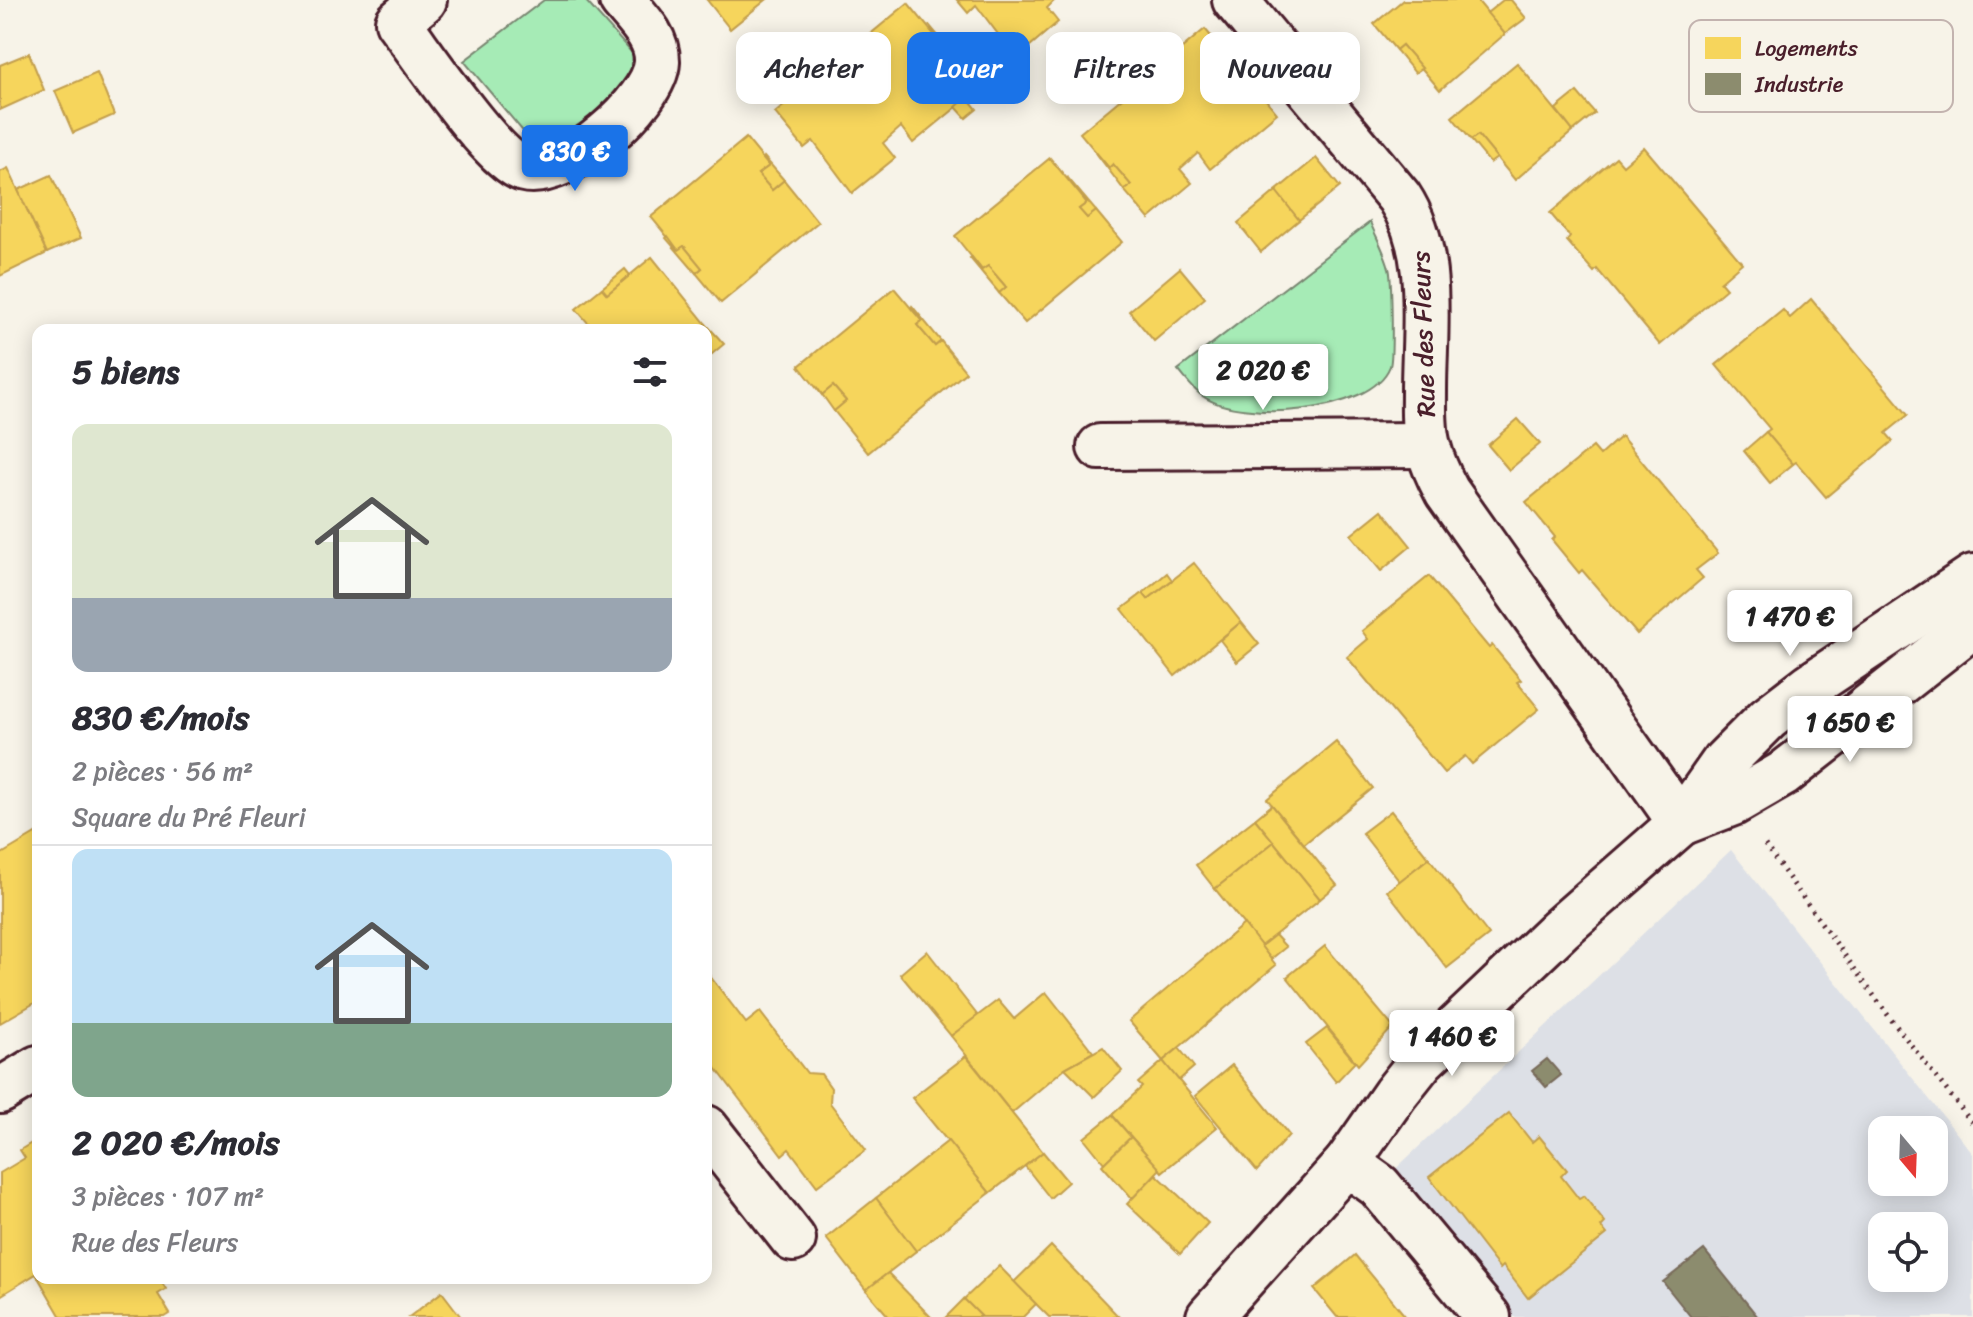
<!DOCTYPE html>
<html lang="fr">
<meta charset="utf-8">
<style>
body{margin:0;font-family:Sriracha,sans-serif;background:#f7f7f7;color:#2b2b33;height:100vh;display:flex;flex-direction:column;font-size:30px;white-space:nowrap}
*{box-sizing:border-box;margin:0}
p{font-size:26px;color:#7c7c81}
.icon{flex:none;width:44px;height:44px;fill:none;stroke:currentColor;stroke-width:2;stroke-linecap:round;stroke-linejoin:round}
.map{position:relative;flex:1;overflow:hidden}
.details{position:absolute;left:32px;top:324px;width:680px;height:960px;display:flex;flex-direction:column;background:#fff;border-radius:16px;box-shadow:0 4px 20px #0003}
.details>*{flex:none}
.top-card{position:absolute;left:736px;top:32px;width:760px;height:72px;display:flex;gap:16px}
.needle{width:52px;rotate:161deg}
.tools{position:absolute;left:1868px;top:1116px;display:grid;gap:16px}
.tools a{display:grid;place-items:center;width:80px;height:80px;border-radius:16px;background:#fff;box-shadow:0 4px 20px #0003;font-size:40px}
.price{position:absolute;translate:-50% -68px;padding:0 18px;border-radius:8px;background:#fff;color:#222;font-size:26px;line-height:52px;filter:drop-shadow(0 2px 4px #0008)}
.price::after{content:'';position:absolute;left:50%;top:48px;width:24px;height:18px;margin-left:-12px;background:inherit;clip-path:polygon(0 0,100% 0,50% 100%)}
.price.on{background:#1a73e8;color:#fff}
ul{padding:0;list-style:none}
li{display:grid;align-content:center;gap:16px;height:424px;padding:0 40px}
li+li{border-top:2px solid #e1e1e2}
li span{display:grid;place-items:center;height:248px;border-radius:16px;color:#555}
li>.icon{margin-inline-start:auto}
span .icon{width:144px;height:144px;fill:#fffc;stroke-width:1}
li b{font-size:34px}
h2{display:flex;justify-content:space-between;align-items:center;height:96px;padding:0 40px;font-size:34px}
.chip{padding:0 28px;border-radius:16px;background:#fff;box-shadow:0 4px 20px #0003;font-size:28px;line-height:72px}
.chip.on{background:#1a73e8;color:#fff}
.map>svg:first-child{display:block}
.built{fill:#dde0e6;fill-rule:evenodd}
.green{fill:#a6ebb6;stroke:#788570;stroke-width:2}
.homes{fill:#f6d55c;stroke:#c29e4d;stroke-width:2}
.industry{fill:#8c8c6e;stroke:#786b5a;stroke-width:2}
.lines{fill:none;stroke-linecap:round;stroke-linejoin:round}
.minor-casing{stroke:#4a1f2b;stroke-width:50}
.path{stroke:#4a1f2b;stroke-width:5;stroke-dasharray:2 6;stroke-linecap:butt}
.minor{stroke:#f7f3e8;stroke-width:44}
.labels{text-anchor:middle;stroke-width:8;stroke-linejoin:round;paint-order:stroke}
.street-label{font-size:26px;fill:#4a1f2b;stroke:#f7f3e8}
.key{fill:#f7f3e8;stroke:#c3b3af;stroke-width:2}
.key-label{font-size:22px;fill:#4a1f2b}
</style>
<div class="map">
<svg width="1973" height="1317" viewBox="0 0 1973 1317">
<rect width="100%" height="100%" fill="#f7f3e8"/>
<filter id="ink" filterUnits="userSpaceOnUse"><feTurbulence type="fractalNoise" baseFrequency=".0125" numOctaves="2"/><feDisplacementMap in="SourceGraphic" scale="16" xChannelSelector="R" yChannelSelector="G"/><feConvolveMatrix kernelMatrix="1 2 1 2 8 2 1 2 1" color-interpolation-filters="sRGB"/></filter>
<g filter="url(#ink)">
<!-- built -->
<path class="built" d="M 1731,850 L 1973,1154 L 1973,1317 L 1463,1317 L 1365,1198 ZM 1882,1130 L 1934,1130 L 1934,1182 L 1882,1182 ZM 1882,1226 L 1934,1226 L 1934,1278 L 1882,1278 Z"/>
<!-- green -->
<g class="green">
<path d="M 544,0 L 585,0 L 633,54 C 632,65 631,75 625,85 C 613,105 569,133 548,145 L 526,135 L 464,61 Z"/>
<path d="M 1370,222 C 1376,237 1385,252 1389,268 C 1392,276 1393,358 1390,366 C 1371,415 1241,422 1204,397 C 1194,391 1186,379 1178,370 Z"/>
</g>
<!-- homes -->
<g class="homes">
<path d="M 707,0 L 766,0 L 730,29 Z"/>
<path d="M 957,0 L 1055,0 L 1047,8 L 1058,22 L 1016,58 L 976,5 L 968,13 Z"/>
<path d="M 1403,0 L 1477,0 L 1505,34 L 1440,90 L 1402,45 L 1396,50 L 1374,24 Z"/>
<path d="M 1503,0 L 1511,0 L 1526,18 L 1505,34 L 1487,13 Z"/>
<path d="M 908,3 L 937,38 L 932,42 L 950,63 L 957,58 L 981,87 L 913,143 L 901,127 L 883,143 L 895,158 L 852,193 L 813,141 L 804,148 L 775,113 Z"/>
<path d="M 929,25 L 957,58 L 950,63 L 932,42 L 937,38 Z"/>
<path d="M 1205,29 L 1234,63 L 1229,68 L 1247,89 L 1253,84 L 1277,113 L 1210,169 L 1198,153 L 1180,169 L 1192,183 L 1149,219 L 1124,190 L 1131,185 L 1113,164 L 1109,168 L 1080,133 Z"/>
<path d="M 1402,45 L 1422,68 L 1415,73 L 1396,50 Z"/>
<path d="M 1223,47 L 1253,84 L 1247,89 L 1229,68 L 1234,63 L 1221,49 Z"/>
<path d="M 29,53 L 44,90 L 0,110 L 0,65 Z"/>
<path d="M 1517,63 L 1573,131 L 1515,180 L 1478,135 L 1471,140 L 1452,117 Z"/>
<path d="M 97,73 L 114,115 L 73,133 L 55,91 Z"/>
<path d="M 1577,92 L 1595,113 L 1573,131 L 1556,109 Z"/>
<path d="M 967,97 L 977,109 L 966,118 L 956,107 Z"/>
<path d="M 1478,135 L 1497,158 L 1490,163 L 1471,140 Z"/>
<path d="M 746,138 L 769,166 L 758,174 L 772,190 L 784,180 L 818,222 L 721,303 L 696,273 L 702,268 L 684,246 L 678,250 L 651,217 Z"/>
<path d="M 1644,147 L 1742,263 L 1720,282 L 1726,289 L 1660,345 L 1597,269 L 1594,272 L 1567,241 L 1570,237 L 1550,213 L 1616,157 L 1623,165 Z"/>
<path d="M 1096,153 L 1109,168 L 1113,164 L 1131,185 L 1124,190 Z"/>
<path d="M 764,157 L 784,180 L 772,190 L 758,174 L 769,166 L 763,159 Z"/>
<path d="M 1050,158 L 1087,203 L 1079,209 L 1087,218 L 1096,211 L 1122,242 L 1025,323 L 999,293 L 1006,287 L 988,266 L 982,270 L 955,236 Z"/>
<path d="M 1316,158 L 1340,187 L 1299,220 L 1276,191 Z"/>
<path d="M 8,168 L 47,253 L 0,276 L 0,172 Z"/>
<path d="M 51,175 L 81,238 L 47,253 L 18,190 Z"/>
<path d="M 1067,177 L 1096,211 L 1087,218 L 1079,209 L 1087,203 Z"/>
<path d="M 1276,191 L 1299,220 L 1261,252 L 1238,223 Z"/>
<path d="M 668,236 L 678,250 L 684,246 L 702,268 L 696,273 L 666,238 Z"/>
<path d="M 652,257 L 706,324 L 699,330 L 594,330 L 576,309 L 602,288 L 607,294 Z"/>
<path d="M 972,257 L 982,270 L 988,266 L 1006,287 L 999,293 L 970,258 Z"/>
<path d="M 1180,268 L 1205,298 L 1154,341 L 1129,311 Z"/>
<path d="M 625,269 L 630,275 L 607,294 L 602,288 Z"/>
<path d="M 894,288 L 922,321 L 917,325 L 935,346 L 941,341 L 966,372 L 868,453 L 834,411 L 846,401 L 833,386 L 822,395 L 799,366 Z"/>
<path d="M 1811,299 L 1908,415 L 1886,433 L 1893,441 L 1826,497 L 1796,462 L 1793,464 L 1766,432 L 1770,429 L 1716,365 L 1783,310 L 1790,318 Z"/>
<path d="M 912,306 L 941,341 L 935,346 L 917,325 L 922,321 L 911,308 Z"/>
<path d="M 706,324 L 724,344 L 706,359 L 706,330 L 699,330 Z"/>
<path d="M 816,386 L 822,395 L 833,386 L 846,401 L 834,411 Z"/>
<path d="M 1518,419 L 1540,444 L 1509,470 L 1488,445 Z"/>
<path d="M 1766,432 L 1793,464 L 1770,483 L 1744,451 Z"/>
<path d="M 1621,436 L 1718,553 L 1696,570 L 1703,578 L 1637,634 L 1582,570 L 1579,573 L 1552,540 L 1555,537 L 1526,502 L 1593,447 L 1600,455 Z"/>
<path d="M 1382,510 L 1411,546 L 1381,571 L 1351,535 Z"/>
<path d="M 1194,563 L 1241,622 L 1175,676 L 1122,609 L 1143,593 L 1148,599 Z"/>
<path d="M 1167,573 L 1172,580 L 1148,599 L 1143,593 Z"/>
<path d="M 1429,576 L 1489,648 L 1492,645 L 1521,680 L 1517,682 L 1539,709 L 1472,764 L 1465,756 L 1444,773 L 1347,657 L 1368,639 L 1362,631 Z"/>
<path d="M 1241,622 L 1259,644 L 1237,662 L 1220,640 Z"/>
<path d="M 1336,742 L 1373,788 L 1304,844 L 1267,799 Z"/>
<path d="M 1272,805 L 1337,885 L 1320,899 L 1255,819 Z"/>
<path d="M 1391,811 L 1429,858 L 1400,882 L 1362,833 Z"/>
<path d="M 1255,819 L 1274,842 L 1215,889 L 1196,865 Z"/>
<path d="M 37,833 L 38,1001 L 0,1023 L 0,855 Z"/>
<path d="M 1274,842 L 1320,899 L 1261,946 L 1215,889 Z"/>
<path d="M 1429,858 L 1489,935 L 1447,968 L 1387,891 Z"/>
<path d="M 1244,924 L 1276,965 L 1163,1061 L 1129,1021 Z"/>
<path d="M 1275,935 L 1286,947 L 1271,959 L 1261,946 Z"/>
<path d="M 1325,946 L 1393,1027 L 1358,1065 L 1287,977 Z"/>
<path d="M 927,951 L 978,1016 L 951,1036 L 900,974 Z"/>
<path d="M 706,971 L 746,1023 L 760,1012 L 807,1073 L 821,1074 L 831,1088 L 830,1103 L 866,1150 L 817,1186 L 789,1149 L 782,1155 L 706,1055 Z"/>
<path d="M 1046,992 L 1093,1052 L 1065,1068 L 1012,1113 L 951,1036 L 998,1000 L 1014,1019 Z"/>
<path d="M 1327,1028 L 1355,1062 L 1336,1082 L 1306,1044 Z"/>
<path d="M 1103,1047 L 1122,1071 L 1094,1097 L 1065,1068 Z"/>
<path d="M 1179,1048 L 1194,1067 L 1178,1081 L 1163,1061 Z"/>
<path d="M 966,1056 L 1043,1152 L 990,1193 L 912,1098 Z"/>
<path d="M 1163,1061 L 1217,1127 L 1162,1172 L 1112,1115 L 1142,1087 L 1138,1083 Z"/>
<path d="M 1232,1065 L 1289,1135 L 1257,1171 L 1195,1096 Z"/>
<path d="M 1509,1113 L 1532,1142 L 1539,1136 L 1567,1170 L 1561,1176 L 1579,1199 L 1584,1196 L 1605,1223 L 1601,1227 L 1607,1234 L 1528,1298 L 1503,1266 L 1500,1269 L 1429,1177 Z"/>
<path d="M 1112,1115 L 1131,1137 L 1104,1163 L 1084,1138 Z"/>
<path d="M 1131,1137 L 1160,1169 L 1132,1199 L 1102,1165 Z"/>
<path d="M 38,1139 L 38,1278 L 159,1278 L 166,1289 L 158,1294 L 170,1314 L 165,1317 L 61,1317 L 36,1274 L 0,1296 L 0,1173 L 25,1158 L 20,1150 Z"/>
<path d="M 948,1141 L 990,1193 L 916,1251 L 876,1198 Z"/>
<path d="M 1043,1152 L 1068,1182 L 1050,1198 L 1025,1166 Z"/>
<path d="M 1156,1174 L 1208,1223 L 1180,1254 L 1127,1204 Z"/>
<path d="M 876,1198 L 916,1251 L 866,1290 L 826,1238 Z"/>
<path d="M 1051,1246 L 1119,1317 L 1049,1317 L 1014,1282 Z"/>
<path d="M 1355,1255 L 1406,1317 L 1337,1317 L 1314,1289 Z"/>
<path d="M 999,1266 L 1036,1304 L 1023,1317 L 982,1317 L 964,1299 Z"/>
<path d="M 888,1273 L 931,1317 L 889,1317 L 866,1290 Z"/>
<path d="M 442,1292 L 461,1317 L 409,1317 Z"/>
<path d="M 964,1299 L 982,1317 L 946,1317 Z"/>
</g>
<!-- industry -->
<g class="industry">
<path d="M 1547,1059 L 1561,1075 L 1546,1087 L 1532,1071 Z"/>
<path d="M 1704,1250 L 1758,1317 L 1691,1317 L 1663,1282 Z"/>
</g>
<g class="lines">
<!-- minor casing -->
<g class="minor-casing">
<g id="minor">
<path d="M 424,0 L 398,22 C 421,52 492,160 524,169 C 565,180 655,102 657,62 C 658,37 637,18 622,0"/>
<path d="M 1235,0 L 1399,197 C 1436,253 1424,326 1424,391 C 1424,409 1423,429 1428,446 C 1432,462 1439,477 1447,492 L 1681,823"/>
<path d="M 1100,447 L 1427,445"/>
<path d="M 1681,823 L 1733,803 L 1783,774 L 1973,625"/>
<path d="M 0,1091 L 38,1068"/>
<path d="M 706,1128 L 793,1239"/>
<path d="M 1347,1163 L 1379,1186 L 1488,1317"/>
<path d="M 1209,1317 L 1347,1163 L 1395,1094 L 1422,1060 L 1560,929 L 1681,823 L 1724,762 L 1768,718 L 1811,685 L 1973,577"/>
</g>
</g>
<!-- path -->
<path class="path" d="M 1765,845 L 1893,1022 L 1973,1124"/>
<!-- minor -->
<use href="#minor" class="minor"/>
</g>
</g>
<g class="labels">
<!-- street labels -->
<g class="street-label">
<text transform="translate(1423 334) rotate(-92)" y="9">Rue des Fleurs</text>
</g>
</g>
<!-- legend -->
<rect x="1689" y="20" width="264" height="92" rx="12" class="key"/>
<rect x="1705" y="37" width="36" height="22" fill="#f6d55c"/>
<rect x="1705" y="73" width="36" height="22" fill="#8c8c6e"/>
<g class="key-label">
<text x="1755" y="56">Logements</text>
<text x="1755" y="92">Industrie</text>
</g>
</svg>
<div class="tools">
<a><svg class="needle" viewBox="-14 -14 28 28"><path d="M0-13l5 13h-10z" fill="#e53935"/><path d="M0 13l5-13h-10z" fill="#7c7c81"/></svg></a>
<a><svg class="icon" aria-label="locate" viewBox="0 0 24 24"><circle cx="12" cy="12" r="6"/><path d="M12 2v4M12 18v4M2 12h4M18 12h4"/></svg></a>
</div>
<b class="price on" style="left:575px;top:193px">830 €</b>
<b class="price" style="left:1263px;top:412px">2 020 €</b>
<b class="price" style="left:1790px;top:658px">1 470 €</b>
<b class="price" style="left:1850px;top:764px">1 650 €</b>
<b class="price" style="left:1452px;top:1078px">1 460 €</b>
<div class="top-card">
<a class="chip">Acheter</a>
<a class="chip on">Louer</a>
<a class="chip">Filtres</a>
<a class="chip">Nouveau</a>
</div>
<section class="details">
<h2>5 biens<svg class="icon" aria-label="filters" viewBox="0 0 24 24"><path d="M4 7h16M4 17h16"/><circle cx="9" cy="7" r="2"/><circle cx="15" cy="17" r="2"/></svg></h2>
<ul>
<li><span style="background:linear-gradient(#dfe7d0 70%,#9aa5b1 0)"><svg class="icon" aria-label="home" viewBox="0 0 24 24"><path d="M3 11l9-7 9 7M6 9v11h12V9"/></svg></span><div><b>830 €/mois</b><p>2 pièces · 56 m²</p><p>Square du Pré Fleuri</p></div></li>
<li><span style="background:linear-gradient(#bfe0f5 70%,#7fa58c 0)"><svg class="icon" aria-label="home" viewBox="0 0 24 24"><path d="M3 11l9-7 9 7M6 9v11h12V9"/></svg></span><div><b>2 020 €/mois</b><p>3 pièces · 107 m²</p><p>Rue des Fleurs</p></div></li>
</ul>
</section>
</div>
